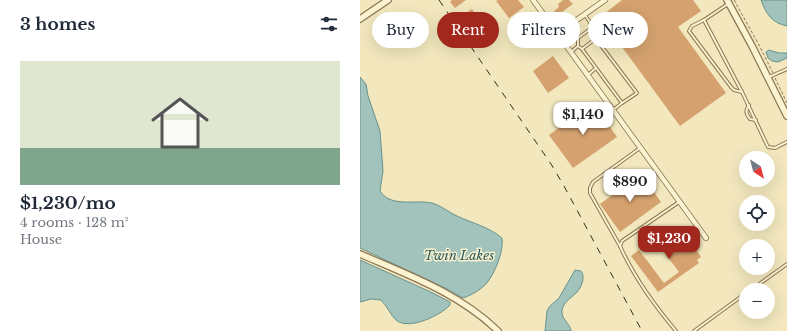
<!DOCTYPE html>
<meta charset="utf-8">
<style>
body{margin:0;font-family:"Libre Baskerville",serif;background:#f6f6f7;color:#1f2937;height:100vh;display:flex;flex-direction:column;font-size:15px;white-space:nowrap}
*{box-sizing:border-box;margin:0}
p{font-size:13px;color:#747a83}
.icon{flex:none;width:22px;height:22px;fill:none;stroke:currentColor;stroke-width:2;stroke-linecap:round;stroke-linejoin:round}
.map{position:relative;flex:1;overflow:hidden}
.panel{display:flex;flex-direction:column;background:#fff;width:360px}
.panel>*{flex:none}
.hud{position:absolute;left:12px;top:12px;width:355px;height:36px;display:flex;gap:8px}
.needle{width:26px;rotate:144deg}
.controls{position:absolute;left:379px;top:151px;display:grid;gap:8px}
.controls a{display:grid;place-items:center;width:36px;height:36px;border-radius:50%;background:#fff;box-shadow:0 4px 16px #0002;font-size:20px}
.price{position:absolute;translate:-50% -34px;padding:0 9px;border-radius:8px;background:#fff;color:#222;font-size:13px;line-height:26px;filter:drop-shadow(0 1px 2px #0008)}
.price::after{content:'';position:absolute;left:50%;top:24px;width:12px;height:9px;margin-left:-6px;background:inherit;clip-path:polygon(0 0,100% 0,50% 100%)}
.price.current{background:#a2281e;color:#fff}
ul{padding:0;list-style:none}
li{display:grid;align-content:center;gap:8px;height:212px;padding:0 20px}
li span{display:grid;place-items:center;height:124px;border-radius:0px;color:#555}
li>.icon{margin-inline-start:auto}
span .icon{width:72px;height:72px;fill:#fffc;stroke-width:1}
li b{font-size:17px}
h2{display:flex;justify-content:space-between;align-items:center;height:48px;padding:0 20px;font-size:17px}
.pill{padding:0 14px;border-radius:18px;background:#fff;box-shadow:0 4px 16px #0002;font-size:14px;line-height:36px}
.pill.current{background:#a2281e;color:#fff}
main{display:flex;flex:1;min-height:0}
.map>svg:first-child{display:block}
.water{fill:#a1c3bc;stroke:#68928b}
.building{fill:#d5a26f}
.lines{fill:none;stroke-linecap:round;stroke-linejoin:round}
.service-casing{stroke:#8c7754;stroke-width:4}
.minor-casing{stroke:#8c7754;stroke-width:6}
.tertiary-casing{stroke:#8c7754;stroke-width:8}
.path{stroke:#8c7754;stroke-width:1;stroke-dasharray:3 2;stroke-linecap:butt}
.service{stroke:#fcf3d1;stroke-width:2}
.minor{stroke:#fcf3d1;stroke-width:4.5}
.tertiary{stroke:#fcf3d1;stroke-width:5.5}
.rail{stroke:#3a2c1b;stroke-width:1;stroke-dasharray:7 7;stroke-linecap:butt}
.labels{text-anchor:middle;stroke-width:3;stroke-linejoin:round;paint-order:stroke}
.water-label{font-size:13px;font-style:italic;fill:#285a5b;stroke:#f9f0cd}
</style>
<main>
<section class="panel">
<h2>3 homes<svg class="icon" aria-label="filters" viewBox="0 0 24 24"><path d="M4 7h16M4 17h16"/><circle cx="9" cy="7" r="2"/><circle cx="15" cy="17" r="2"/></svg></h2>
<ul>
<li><span style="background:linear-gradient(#dfe7d0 70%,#7fa58c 0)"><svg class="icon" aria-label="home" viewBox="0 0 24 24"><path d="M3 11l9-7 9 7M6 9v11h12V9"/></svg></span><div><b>$1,230/mo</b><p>4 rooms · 128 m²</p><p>House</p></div></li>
</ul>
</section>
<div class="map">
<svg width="427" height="331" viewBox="0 0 427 331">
<rect width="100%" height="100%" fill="#f2e7bd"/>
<!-- water -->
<g class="water">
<path d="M 401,0 L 427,0 L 427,26 C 412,23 406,14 401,0 Z"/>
<path d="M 409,50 L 419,53 L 427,53 L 427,58 L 418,62 L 412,61 L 408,58 L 406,52 Z"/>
<path d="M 0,77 L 6,84 L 8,96 L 20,131 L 23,171 L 20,191 C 31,209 59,198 75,204 C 83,207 90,213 97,216 C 112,223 129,227 142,238 C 144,250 136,270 129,280 C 124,288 112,295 103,298 L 89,290 L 0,248 Z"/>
<path d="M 0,260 L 73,293 L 90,302 L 90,305 C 81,315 49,331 36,320 C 30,314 27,306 21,300 L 11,299 L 0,302 Z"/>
<path d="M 215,270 L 221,271 C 226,277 221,289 215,294 C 210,299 203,302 202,311 C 201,319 210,323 211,331 L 185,331 L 187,311 L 190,306 L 199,298 Z"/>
</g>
<!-- building -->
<g class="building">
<path d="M 92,0 L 106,0 L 95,8 L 90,2 Z"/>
<path d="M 138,0 L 158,0 L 164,7 L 149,18 L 136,1 Z"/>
<path d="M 203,0 L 209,0 L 213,4 L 198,15 L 194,11 L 199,7 L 198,4 Z"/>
<path d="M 262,0 L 333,0 L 341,11 L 318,27 L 366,93 L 320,126 L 240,17 Z"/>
<path d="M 112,9 L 116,15 L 107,22 L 102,16 Z"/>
<path d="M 119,18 L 133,38 L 122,46 L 108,26 Z"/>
<path d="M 193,56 L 209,78 L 188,93 L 173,71 Z"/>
<path d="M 233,103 L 257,137 L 213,168 L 189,135 Z"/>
<path d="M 281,174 L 301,202 L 260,232 L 240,204 Z"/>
<path d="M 316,231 L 330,252 L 335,248 L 341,257 L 337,260 L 339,263 L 298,292 L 271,256 L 279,250 L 304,283 L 319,272 L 298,244 Z"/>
</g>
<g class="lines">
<!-- service casing -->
<g class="service-casing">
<g id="service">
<path d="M 368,4 L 344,20 L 382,92 L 408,147 L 415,148 L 427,142"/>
<path d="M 344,20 L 332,26 L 329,31 L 371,87 L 374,90 L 382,92"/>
<path d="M 236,39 L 277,93 L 262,103"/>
<path d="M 218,46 L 222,49 L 243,33 L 240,28 L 233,27"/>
<path d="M 222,49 L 262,103 L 253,110"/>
<path d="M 211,52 L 218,46 L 218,38 L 233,27 L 225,15"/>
<path d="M 228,75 L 236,68"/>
<path d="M 409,77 L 427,69"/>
<path d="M 389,105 C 385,111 386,114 390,119 L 396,120"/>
<path d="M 260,246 L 230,193 L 230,188 L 233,182 L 280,148"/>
<path d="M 391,290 L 427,264"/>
<path d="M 316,331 C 294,305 274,277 260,246 L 262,241 L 319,202"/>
<path d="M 334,331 L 386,293"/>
</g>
</g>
<!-- minor casing -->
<g class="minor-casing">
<g id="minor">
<path d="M 173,0 L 346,238"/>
<path d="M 197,34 L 245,0"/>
</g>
</g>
<!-- tertiary casing -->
<g class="tertiary-casing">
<g id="tertiary">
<path d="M 367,0 L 392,46 L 427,116"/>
<path d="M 0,19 L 28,0"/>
<path d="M 0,254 C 48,275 99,293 138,331"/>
</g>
</g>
<!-- path -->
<g class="path">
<path d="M 374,0 L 398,43 L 413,73"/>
<path d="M 415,78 L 427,103"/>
</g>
<!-- service -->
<use href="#service" class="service"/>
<!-- minor -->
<use href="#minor" class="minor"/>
<!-- tertiary -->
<use href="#tertiary" class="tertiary"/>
<!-- rail -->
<path class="rail" d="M 79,0 L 191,164 L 204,186 L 282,331"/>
</g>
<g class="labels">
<!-- water labels -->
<g class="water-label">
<text x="99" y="260">Twin Lakes</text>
</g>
</g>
</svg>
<div class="controls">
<a><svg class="needle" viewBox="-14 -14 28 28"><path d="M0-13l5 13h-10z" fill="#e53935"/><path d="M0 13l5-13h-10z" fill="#747a83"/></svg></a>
<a><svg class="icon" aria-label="locate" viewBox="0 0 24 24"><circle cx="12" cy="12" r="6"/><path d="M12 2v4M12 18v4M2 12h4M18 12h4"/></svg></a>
<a>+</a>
<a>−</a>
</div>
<b class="price" style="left:223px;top:136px">$1,140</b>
<b class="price" style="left:270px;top:203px">$890</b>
<b class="price current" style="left:309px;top:260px">$1,230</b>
<div class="hud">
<a class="pill">Buy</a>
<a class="pill current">Rent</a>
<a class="pill">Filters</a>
<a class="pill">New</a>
</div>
</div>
</main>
